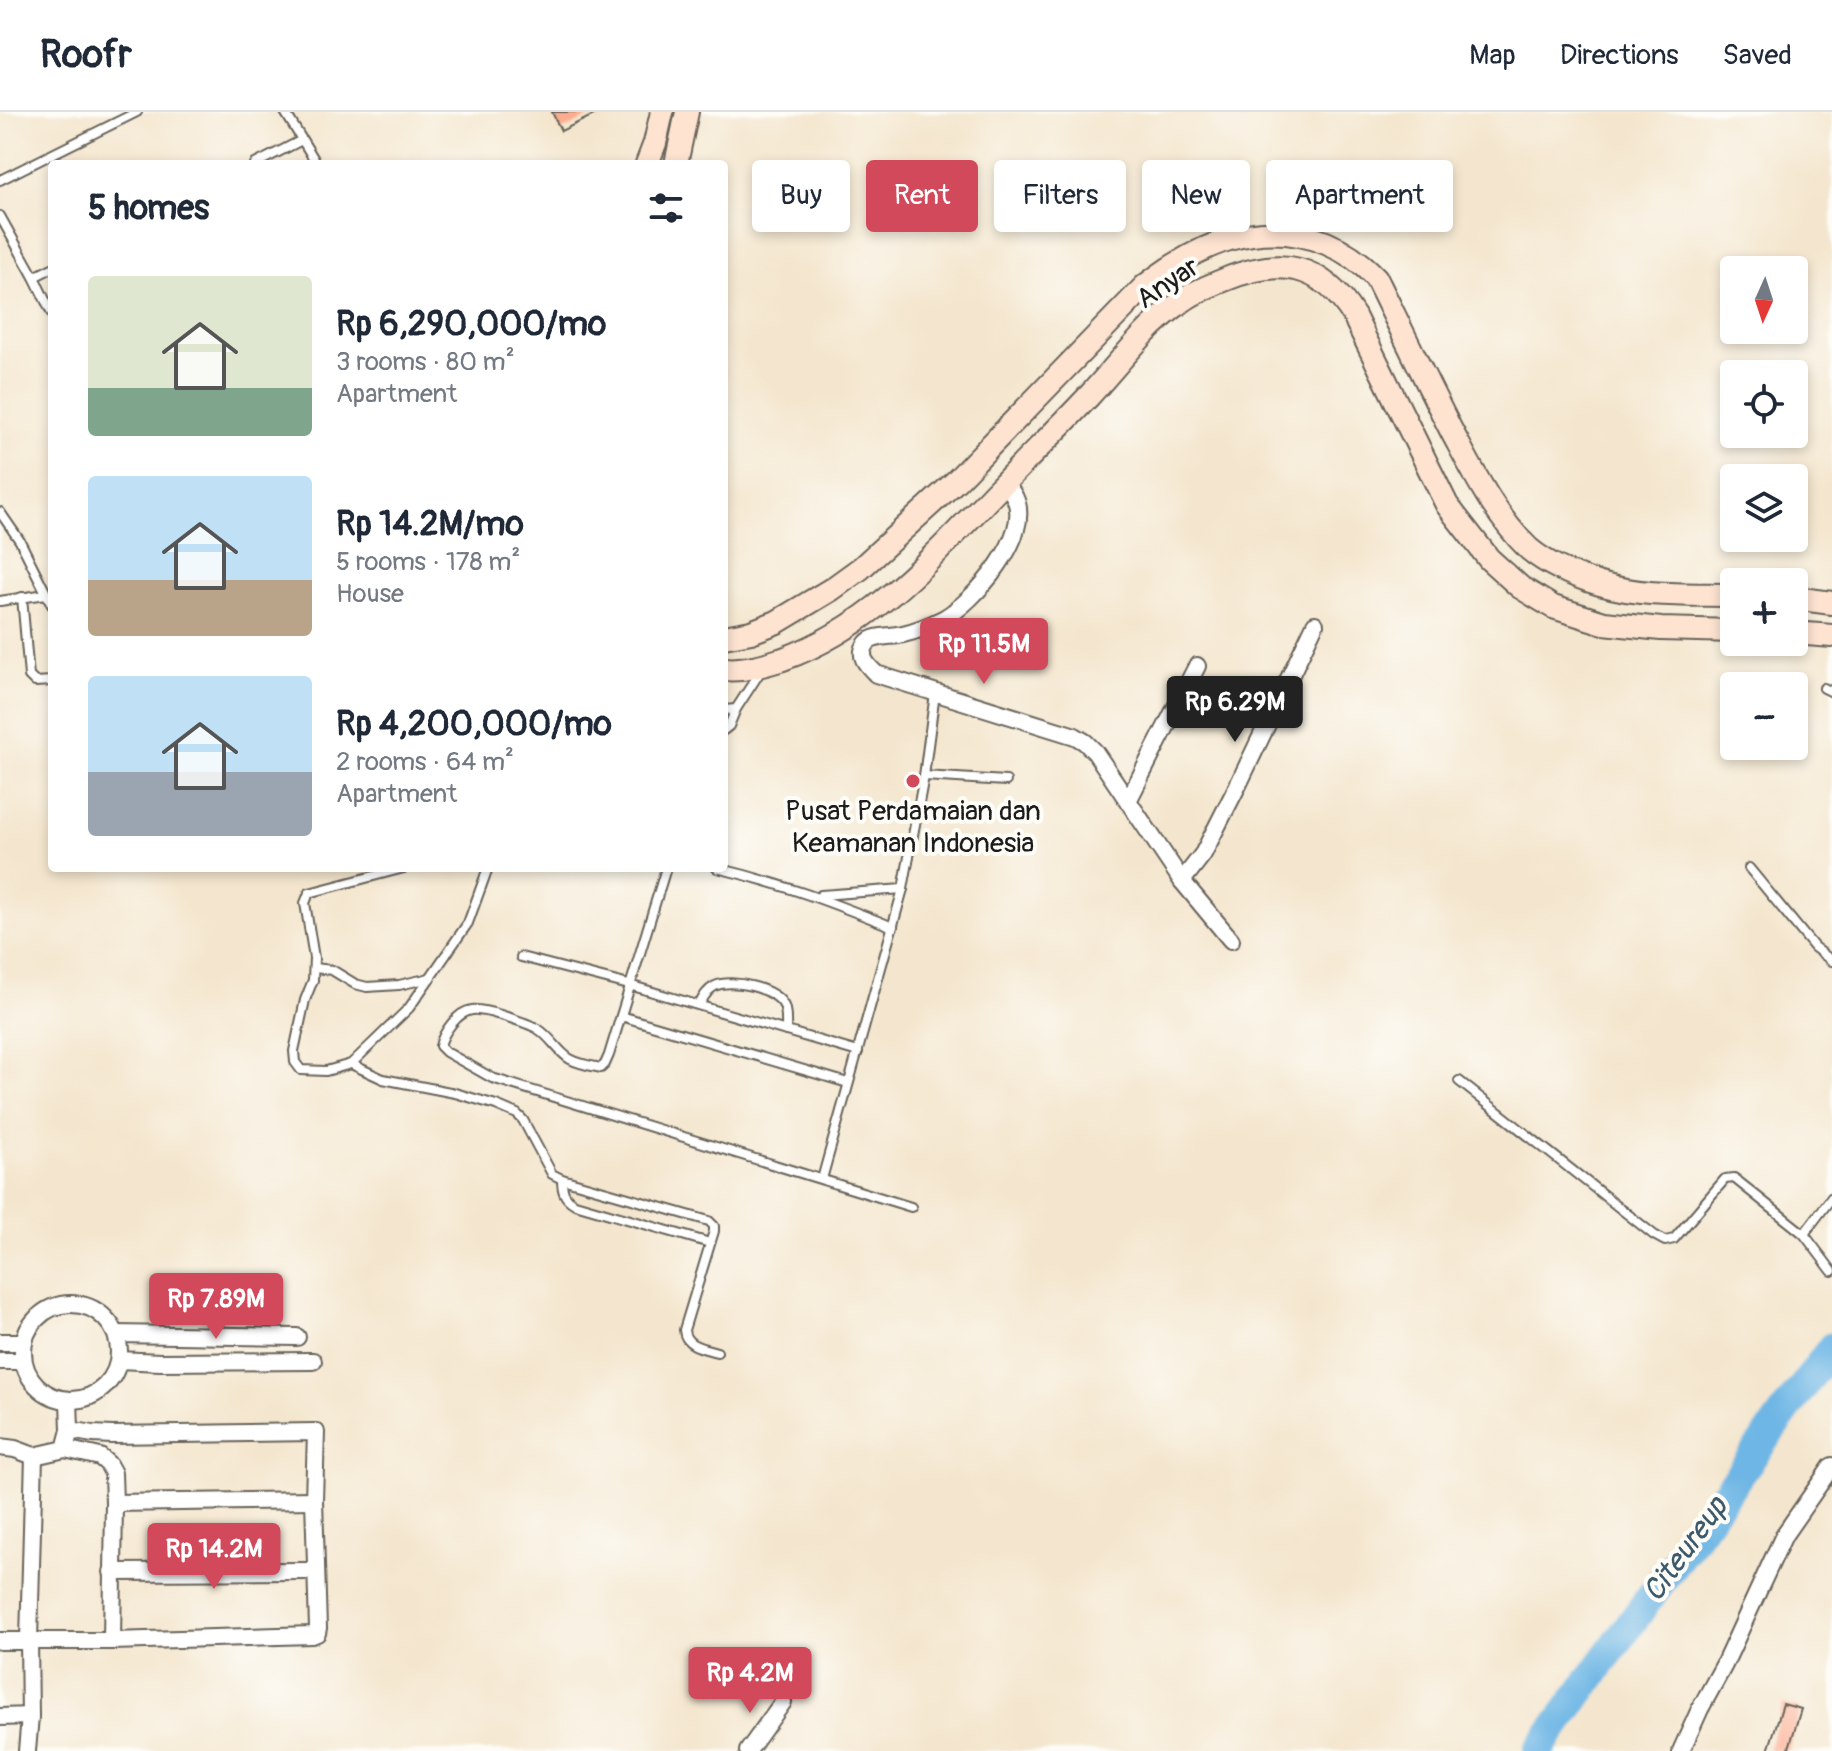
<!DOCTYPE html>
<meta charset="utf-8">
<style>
body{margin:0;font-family:Pangolin,sans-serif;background:#f2f2f3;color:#1f2937;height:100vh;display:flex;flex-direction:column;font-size:30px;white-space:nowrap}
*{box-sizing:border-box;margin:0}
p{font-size:26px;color:#747a83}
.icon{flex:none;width:44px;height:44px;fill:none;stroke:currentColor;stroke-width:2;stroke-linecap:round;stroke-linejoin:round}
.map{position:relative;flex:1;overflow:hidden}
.side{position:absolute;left:48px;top:48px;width:680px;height:712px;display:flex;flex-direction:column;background:#fff;border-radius:8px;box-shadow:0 4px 12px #0003}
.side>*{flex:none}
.banner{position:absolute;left:752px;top:48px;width:760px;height:72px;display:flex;gap:16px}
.needle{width:52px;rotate:183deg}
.tools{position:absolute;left:1720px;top:144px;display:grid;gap:16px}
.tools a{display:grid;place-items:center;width:88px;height:88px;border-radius:8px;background:#fff;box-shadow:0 4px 12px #0003;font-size:40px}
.price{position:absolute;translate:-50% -68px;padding:0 18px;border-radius:8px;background:#d1495b;color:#fff;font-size:26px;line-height:52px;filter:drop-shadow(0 2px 4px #0008)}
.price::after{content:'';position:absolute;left:50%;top:48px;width:24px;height:18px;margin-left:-12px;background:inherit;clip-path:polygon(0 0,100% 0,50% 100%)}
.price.selected{background:#222;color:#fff}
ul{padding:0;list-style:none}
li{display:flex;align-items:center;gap:24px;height:200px;padding:0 40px}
li span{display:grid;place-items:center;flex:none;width:224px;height:160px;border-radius:8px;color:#555}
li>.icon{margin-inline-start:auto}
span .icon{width:96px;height:96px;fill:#fffc;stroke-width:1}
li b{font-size:34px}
h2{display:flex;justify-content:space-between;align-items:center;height:96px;padding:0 40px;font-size:34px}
.pill{padding:0 28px;border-radius:8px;background:#fff;box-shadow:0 4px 12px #0003;font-size:28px;line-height:72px}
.pill.selected{background:#d1495b;color:#fff}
header{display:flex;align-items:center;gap:48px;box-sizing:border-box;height:112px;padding:0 40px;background:#fff;border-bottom:2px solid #e0e1e3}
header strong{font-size:38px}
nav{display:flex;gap:44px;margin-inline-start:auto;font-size:28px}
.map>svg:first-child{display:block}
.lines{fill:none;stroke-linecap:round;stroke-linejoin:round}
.river{stroke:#6db6e5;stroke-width:30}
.building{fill:#fcab8e}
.lane-casing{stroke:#68635a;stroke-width:12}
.street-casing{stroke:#68635a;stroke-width:20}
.secondary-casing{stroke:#68635a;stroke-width:26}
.lane{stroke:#fff;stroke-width:8}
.street{stroke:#fff;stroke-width:16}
.secondary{stroke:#fee3d1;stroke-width:22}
.poi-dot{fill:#d1495b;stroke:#fdfcf7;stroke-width:3}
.labels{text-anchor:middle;stroke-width:8;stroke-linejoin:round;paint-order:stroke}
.street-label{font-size:28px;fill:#1c1c1c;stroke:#fdfcf7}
.poi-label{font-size:28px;fill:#1c1c1c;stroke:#fdfcf7}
.water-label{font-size:30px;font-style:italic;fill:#3c5a6c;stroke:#fdfcf7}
</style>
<header>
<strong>Roofr</strong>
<nav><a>Map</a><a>Directions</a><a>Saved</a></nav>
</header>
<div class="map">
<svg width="1832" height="1639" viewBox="0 0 1832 1639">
<rect width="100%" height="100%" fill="#fdfcf7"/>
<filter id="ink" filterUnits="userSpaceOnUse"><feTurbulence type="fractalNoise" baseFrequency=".0125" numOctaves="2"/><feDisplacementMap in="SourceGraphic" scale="16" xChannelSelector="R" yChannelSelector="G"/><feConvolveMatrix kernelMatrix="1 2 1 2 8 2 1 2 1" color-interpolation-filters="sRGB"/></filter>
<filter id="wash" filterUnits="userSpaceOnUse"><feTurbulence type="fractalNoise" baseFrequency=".006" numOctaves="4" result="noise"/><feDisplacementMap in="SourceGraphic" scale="32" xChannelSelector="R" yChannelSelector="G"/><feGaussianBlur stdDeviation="1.8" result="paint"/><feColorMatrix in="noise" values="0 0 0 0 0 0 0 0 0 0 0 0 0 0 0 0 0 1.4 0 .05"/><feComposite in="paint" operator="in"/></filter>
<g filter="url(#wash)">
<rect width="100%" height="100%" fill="#f4e6ce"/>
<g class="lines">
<!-- river -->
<path class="river" d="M 1538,1639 L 1832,1235"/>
</g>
<g id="blocks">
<!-- building -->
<g class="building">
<path d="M 552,0 L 600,0 L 561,19 Z"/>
<path d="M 1783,1592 L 1801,1597 L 1788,1639 L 1768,1639 Z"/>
</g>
</g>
</g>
<g filter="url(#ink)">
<use href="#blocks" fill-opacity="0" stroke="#68635a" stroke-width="2"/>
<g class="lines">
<!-- lane casing -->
<g class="lane-casing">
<g id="lane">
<path d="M 285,0 L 317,52"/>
<path d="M 255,52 L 302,28"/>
<path d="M 0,68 L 137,0"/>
<path d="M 0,104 L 34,165 L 52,202"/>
<path d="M 34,165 L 52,156"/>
<path d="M 0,400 L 20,429 L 52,493"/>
<path d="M 22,485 L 29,564 L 35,570 L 52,569"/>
<path d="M 0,489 L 46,482"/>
<path d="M 1824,576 L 1832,580"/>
<path d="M 724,598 L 736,597 L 762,557"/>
<path d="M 724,618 L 729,614 L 736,597"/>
<path d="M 924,664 L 1006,669"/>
<path d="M 404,756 L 309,781 L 305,791 L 314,846 L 313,868 L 305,888 L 294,939 L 295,950 L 301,958 L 326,959 L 351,952 L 409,896 L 468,811 L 488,756"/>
<path d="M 666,756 L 609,943 L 605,952 L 601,956 C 591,954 579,952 570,947 C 558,940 551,925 538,917 C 528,911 483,896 472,898 C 457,900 443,921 440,934 L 446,940 L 492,966 L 911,1095"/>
<path d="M 717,756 C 781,771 833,791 893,815"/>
<path d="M 1749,756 L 1814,835 L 1832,849"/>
<path d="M 821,783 L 903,777"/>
<path d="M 521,845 L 629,873 L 858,940"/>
<path d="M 314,856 L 332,858 L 355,872 L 367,875 L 399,873 L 430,866"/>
<path d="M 699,893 C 703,886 707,878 715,874 C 731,866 776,876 784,894 C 787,901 786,911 786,919"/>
<path d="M 621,904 L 848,971"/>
<path d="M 351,952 L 383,967 L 455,981 L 496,993 L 517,1002 L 523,1008 L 552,1062 L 562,1067 L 709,1109 L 714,1114 L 714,1119 L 684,1218 C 685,1234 703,1236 717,1240"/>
<path d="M 1459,969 L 1654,1123 L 1665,1129 L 1674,1127 L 1725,1067 L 1734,1066 L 1804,1122 L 1832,1159"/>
<path d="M 562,1067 C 562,1079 564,1086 575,1092 L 710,1131"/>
<path d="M 822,1067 L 903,777 L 924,664 L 935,581"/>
<path d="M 1804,1122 L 1832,1085"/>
</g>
</g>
<!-- street casing -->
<g class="street-casing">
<g id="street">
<path d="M 1004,371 C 1007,375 1013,380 1015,386 C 1033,423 974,490 943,507 C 931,513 916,519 903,522 C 892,525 874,523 867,531 C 857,544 867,553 876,562 L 1075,624 L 1085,630 L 1095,640 L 1182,769 L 1231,828"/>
<path d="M 1128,689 L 1197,554"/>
<path d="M 1182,769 L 1203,742 L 1240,669 L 1315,512"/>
<circle cx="71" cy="1240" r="48"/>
<path d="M 116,1222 L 297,1225"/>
<path d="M 0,1230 L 24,1230"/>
<path d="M 119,1248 L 160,1250 L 313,1249"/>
<path d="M 0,1249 L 23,1249"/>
<path d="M 0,1335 L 15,1337 L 34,1344 L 65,1337 L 70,1318 L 69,1288"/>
<path d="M 65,1337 L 100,1345 L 108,1352 L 113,1361 L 114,1391 L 112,1529"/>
<path d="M 114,1391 L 314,1388"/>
<path d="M 112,1460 L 316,1459"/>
<path d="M 0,1529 L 112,1529 L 312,1523 L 317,1521 L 318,1516 L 314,1388 L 316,1320 L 112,1323 L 93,1322 L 70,1318"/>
<path d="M 0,1605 L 30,1604"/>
<path d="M 27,1639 L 30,1604 L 29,1528 L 34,1344"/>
<path d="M 748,1639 L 783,1590"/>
<path d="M 1681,1639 L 1700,1597 L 1724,1553 L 1784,1423 L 1832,1354"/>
</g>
</g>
<!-- secondary casing -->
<g class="secondary-casing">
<g id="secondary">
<path d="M 647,52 L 655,31 L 662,0"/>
<path d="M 676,52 L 687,0"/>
<path d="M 1794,486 L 1832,491"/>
<path d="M 1794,521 L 1832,524"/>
<path d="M 724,525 L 751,520 L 777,510 L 832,477 L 861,456 L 956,369 L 1145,174 C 1198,132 1260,104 1326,131 C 1347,140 1361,150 1376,166 C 1401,217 1426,269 1452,320 C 1474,361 1495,404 1529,437 C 1548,453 1577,465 1600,472 C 1643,485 1690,482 1734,483"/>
<path d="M 724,557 C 745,559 763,553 783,547 C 873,515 935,442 999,376 C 1029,345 1059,316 1088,285 C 1118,253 1145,215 1181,190 C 1194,180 1209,174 1224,168 C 1280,145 1321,151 1354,204 L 1447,393 L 1489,447 L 1520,475 L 1553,495 L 1604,511 L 1661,517 L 1734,519"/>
</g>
</g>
<!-- lane -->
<use href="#lane" class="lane"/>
<!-- street -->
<use href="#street" class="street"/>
<!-- secondary -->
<use href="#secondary" class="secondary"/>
</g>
</g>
<!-- markers -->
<circle class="poi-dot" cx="913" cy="669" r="8"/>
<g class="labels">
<!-- street labels -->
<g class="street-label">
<text transform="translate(1167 170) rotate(-34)" y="10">Anyar</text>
</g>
<!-- poi labels -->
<g class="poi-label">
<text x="913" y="708">Pusat Perdamaian dan<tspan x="913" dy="32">Keamanan Indonesia</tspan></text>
</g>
<!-- water labels -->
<g class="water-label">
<text transform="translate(1685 1437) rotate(-54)" y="10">Citeureup</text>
</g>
</g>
</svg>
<div class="tools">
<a><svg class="needle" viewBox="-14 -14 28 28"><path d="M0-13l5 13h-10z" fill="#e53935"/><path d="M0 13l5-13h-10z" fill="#747a83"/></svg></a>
<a><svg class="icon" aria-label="locate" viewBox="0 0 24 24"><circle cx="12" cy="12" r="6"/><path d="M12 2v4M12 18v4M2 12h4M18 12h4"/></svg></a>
<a><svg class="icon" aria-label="layers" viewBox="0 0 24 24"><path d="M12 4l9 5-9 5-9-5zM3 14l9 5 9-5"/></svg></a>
<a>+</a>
<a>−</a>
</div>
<b class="price" style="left:984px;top:574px">Rp 11.5M</b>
<b class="price selected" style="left:1235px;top:632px">Rp 6.29M</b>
<b class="price" style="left:216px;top:1229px">Rp 7.89M</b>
<b class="price" style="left:214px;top:1479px">Rp 14.2M</b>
<b class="price" style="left:750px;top:1603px">Rp 4.2M</b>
<div class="banner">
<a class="pill">Buy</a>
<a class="pill selected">Rent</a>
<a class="pill">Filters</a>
<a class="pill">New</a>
<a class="pill">Apartment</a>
</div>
<section class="side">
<h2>5 homes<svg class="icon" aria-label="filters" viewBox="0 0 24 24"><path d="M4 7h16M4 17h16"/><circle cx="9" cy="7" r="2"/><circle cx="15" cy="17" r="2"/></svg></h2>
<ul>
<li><span style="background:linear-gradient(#dfe7d0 70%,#7fa58c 0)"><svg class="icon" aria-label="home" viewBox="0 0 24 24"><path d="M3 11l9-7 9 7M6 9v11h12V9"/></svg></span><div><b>Rp 6,290,000/mo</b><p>3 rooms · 80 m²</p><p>Apartment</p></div></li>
<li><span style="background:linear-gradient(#bfe0f5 65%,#b9a48a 0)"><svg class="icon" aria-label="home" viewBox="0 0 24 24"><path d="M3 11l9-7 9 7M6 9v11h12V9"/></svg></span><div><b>Rp 14.2M/mo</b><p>5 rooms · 178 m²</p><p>House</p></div></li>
<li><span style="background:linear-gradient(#bfe0f5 60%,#9aa5b1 0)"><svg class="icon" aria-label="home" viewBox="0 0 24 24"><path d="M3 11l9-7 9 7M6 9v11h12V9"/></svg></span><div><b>Rp 4,200,000/mo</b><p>2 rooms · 64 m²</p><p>Apartment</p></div></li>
</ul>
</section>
</div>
